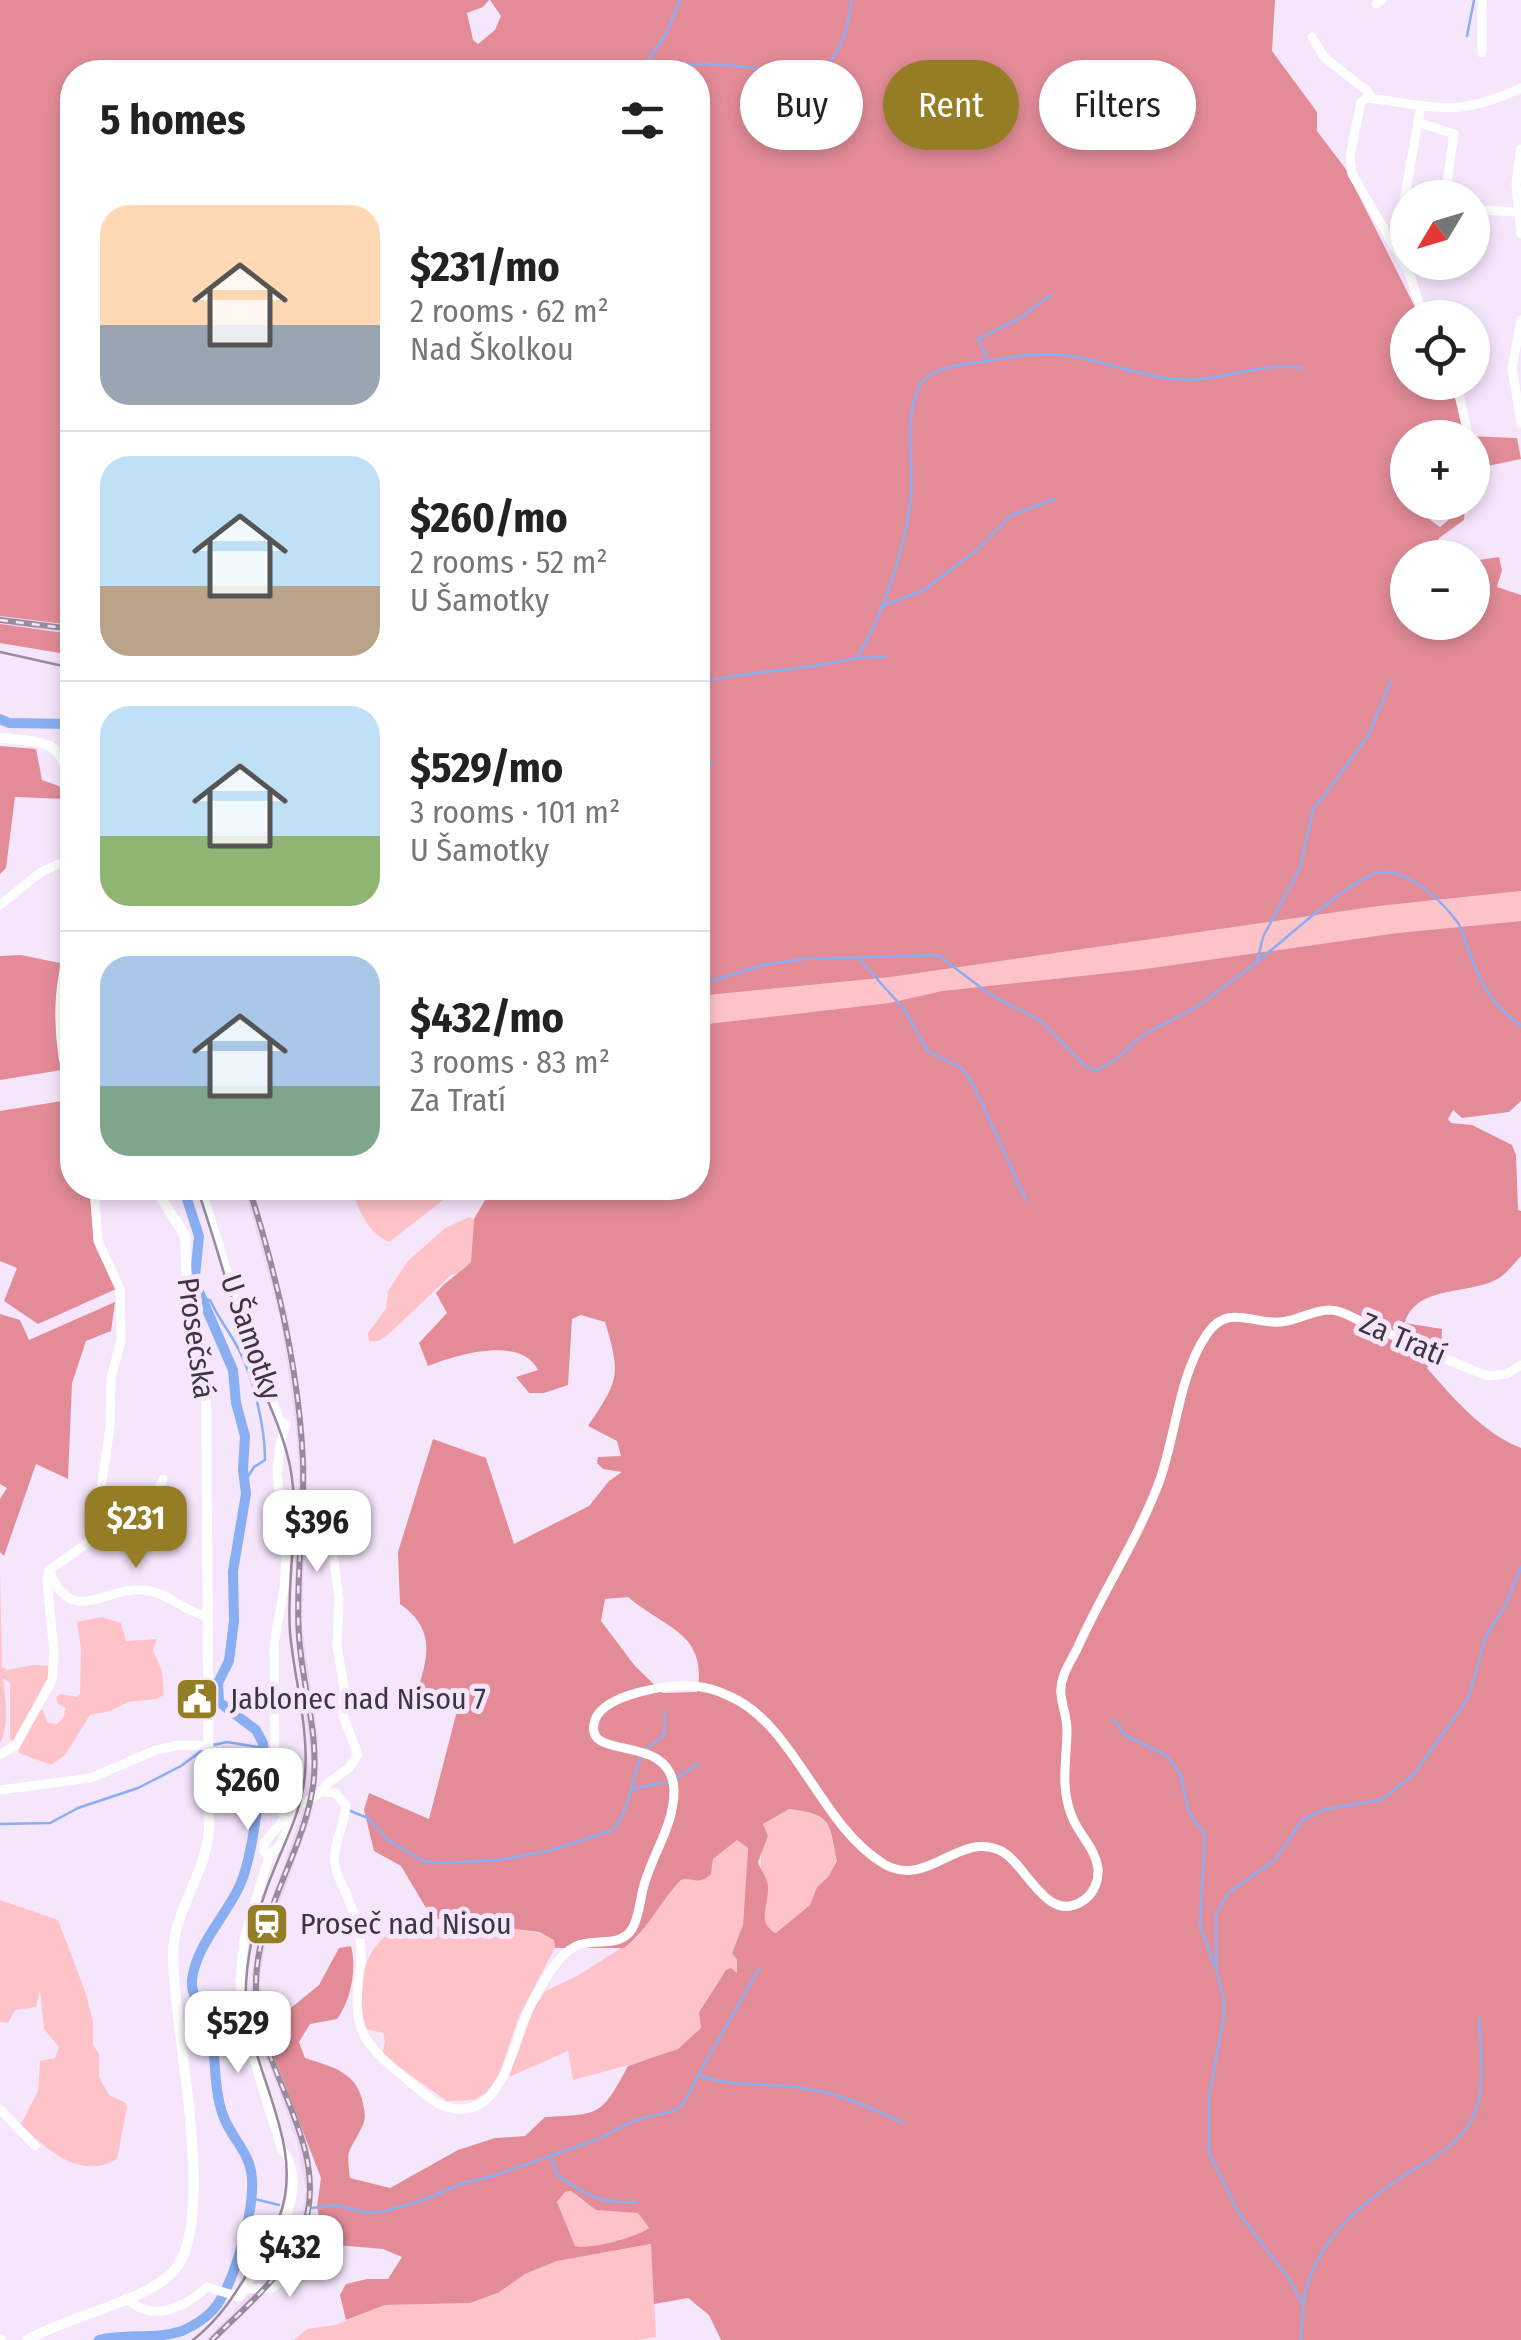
<!DOCTYPE html>
<meta charset="utf-8">
<style>
body{margin:0;font-family:"Fira Sans Condensed",sans-serif;background:#f6f6f6;color:#222;height:100vh;display:flex;flex-direction:column;font-size:38px;white-space:nowrap}
*{box-sizing:border-box;margin:0}
p{font-size:32px;color:#767676}
.icon{flex:none;width:55px;height:55px;fill:none;stroke:currentColor;stroke-width:2;stroke-linecap:round;stroke-linejoin:round}
.map{position:relative;flex:1;overflow:hidden}
.drawer{position:absolute;left:60px;top:60px;width:650px;height:1140px;display:flex;flex-direction:column;background:#fff;border-radius:40px;box-shadow:0 5px 15px #0003}
.drawer>*{flex:none}
.top-card{position:absolute;left:740px;top:60px;width:630px;height:90px;display:flex;gap:20px}
.needle{width:65px;rotate:232deg}
.controls{position:absolute;left:1390px;top:180px;display:grid;gap:20px}
.controls a{display:grid;place-items:center;width:100px;height:100px;border-radius:50%;background:#fff;box-shadow:0 5px 15px #0003;font-size:50px}
.price{position:absolute;translate:-50% -85px;padding:0 22px;border-radius:20px;background:#fff;color:#222;font-size:32px;line-height:65px;filter:drop-shadow(0 2px 5px #0008)}
.price::after{content:'';position:absolute;left:50%;top:60px;width:30px;height:22px;margin-left:-15px;background:inherit;clip-path:polygon(0 0,100% 0,50% 100%)}
.price.current{background:#957d25;color:#fff}
ul{padding:0;list-style:none}
li{display:flex;align-items:center;gap:30px;height:250px;padding:0 40px}
li+li{border-top:2px solid #e0e0e0}
li span{display:grid;place-items:center;flex:none;width:280px;height:200px;border-radius:30px;color:#555}
li>.icon{margin-inline-start:auto}
span .icon{width:120px;height:120px;fill:#fffc;stroke-width:1}
li b{font-size:42px}
h2{display:flex;justify-content:space-between;align-items:center;height:120px;padding:0 40px;font-size:42px}
.pill{padding:0 35px;border-radius:45px;background:#fff;box-shadow:0 5px 15px #0003;font-size:35px;line-height:90px}
.pill.current{background:#957d25;color:#fff}
.map>svg:first-child{display:block}
.built{fill:#efd7f8}
.green{fill:#fec3c9}
.forest{fill:#e38c98;fill-rule:evenodd}
.lines{fill:none;stroke-linecap:round;stroke-linejoin:round}
.stream{stroke:#89aef1;stroke-width:2.5}
.river{stroke:#89aef1;stroke-width:10}
.minor{stroke:#fff;stroke-width:9}
.major{stroke:#fff;stroke-width:10}
.tram{stroke:#988c9c;stroke-width:2.5}
.rail-casing{stroke:#988c9c;stroke-width:6}
.rail{stroke:#f6e6fc;stroke-width:2.5;stroke-dasharray:8;stroke-linecap:butt}
.labels{text-anchor:middle;stroke-width:10;stroke-linejoin:round;paint-order:stroke}
.street-label{font-size:30px;fill:#3d3640;stroke:#f6e6fc}
.poi-label{font-size:30px;fill:#3d3640;stroke:#f6e6fc;text-anchor:start}
</style>
<div class="map">
<svg width="1521" height="2340" viewBox="0 0 1521 2340">
<rect width="100%" height="100%" fill="#f6e6fc"/>
<!-- built -->
<g class="built">
<path d="M 0,616 L 72,625 L 72,634 L 0,624 Z"/>
<path d="M 244,1188 L 253,1188 L 288,1316 L 307,1466 L 302,1625 L 318,1739 L 317,1786 L 312,1814 L 266,1943 L 260,1976 L 263,2021 L 309,2149 L 314,2193 L 307,2231 L 287,2269 L 218,2340 L 206,2340 L 285,2257 L 299,2228 L 306,2192 L 297,2142 L 258,2035 L 251,1990 L 257,1941 L 303,1811 L 311,1761 L 294,1625 L 299,1466 L 295,1419 L 280,1317 Z"/>
</g>
<!-- green -->
<g class="green">
<path d="M 1521,891 L 1521,921 L 1397,933 L 1145,969 L 942,991 L 889,1003 L 698,1025 L 698,996 L 891,977 L 1379,906 Z"/>
<path d="M 357,1188 L 459,1188 L 389,1242 C 370,1234 359,1212 353,1193 Z"/>
<path d="M 469,1217 L 474,1219 L 471,1262 L 460,1273 L 451,1275 L 390,1333 L 379,1341 L 369,1341 L 368,1333 L 386,1309 L 388,1291 L 407,1262 L 445,1228 Z"/>
<path d="M 0,1570 L 2,1667 L 7,1670 L 32,1665 L 51,1666 L 49,1678 L 15,1741 L 10,1740 L 10,1683 L 3,1678 C 5,1698 10,1724 0,1743 Z"/>
<path d="M 102,1617 L 121,1623 L 126,1641 L 157,1639 L 153,1650 L 162,1671 L 164,1695 L 156,1699 L 128,1702 L 110,1711 L 90,1715 L 65,1755 L 51,1765 L 19,1753 C 17,1739 32,1719 42,1709 L 48,1723 L 57,1724 L 63,1718 L 66,1708 L 58,1704 L 56,1697 L 61,1694 L 77,1697 L 80,1694 L 81,1650 L 77,1622 Z"/>
<path d="M 789,1809 C 831,1813 829,1823 837,1862 L 828,1877 L 817,1887 L 810,1905 L 776,1933 L 768,1929 L 763,1921 C 770,1891 751,1865 768,1836 L 762,1824 Z"/>
<path d="M 737,1839 L 748,1848 L 743,1925 L 732,1953 L 737,1960 L 737,1974 L 726,1970 L 699,2011 L 702,2028 L 678,2049 L 659,2057 L 573,2080 L 568,2051 L 509,2077 L 526,2020 L 545,1991 L 577,1976 L 637,1938 L 661,1902 L 681,1880 L 711,1874 L 713,1859 Z"/>
<path d="M 0,1900 L 58,1920 L 86,1994 L 93,2022 L 93,2045 L 99,2054 L 99,2077 L 109,2095 L 126,2103 L 127,2108 L 117,2159 C 81,2181 45,2149 21,2124 L 38,2091 L 40,2061 L 55,2058 L 59,2047 L 44,2029 L 40,1990 L 36,2007 L 15,2010 L 8,2023 L 0,2022 Z"/>
<path d="M 401,1928 C 436,1928 528,1921 554,1940 L 555,1948 L 519,2016 L 499,2075 L 486,2093 L 474,2100 L 447,2101 L 382,2055 L 385,2042 L 383,2033 L 366,2029 C 353,1996 362,1940 401,1928 Z"/>
<path d="M 572,2191 C 589,2211 613,2211 638,2213 L 649,2228 C 637,2237 589,2250 575,2246 L 557,2202 L 565,2192 Z"/>
<path d="M 652,2244 L 656,2337 L 638,2340 L 294,2340 L 307,2329 L 335,2325 L 385,2305 L 470,2303 L 498,2293 L 525,2274 L 557,2261 Z"/>
</g>
<!-- forest -->
<g class="forest">
<path d="M 0,0 L 489,0 L 483,7 L 467,13 L 473,40 L 478,44 L 495,30 L 501,16 L 490,0 L 1275,0 L 1272,51 L 1317,112 L 1317,131 L 1345,168 L 1420,317 L 1408,318 L 1408,382 L 1451,383 L 1466,436 L 1517,438 L 1521,459 L 1473,469 L 1472,438 L 1408,438 L 1408,502 L 1456,503 L 1446,512 L 1439,508 L 1430,520 L 1440,527 L 1465,506 L 1464,520 L 1439,538 L 1431,557 L 1408,558 L 1408,622 L 1472,622 L 1473,561 L 1499,557 L 1502,570 L 1497,587 L 1521,595 L 1521,891 L 1379,906 L 891,977 L 698,996 L 698,72 L 72,72 L 72,625 L 0,616 Z"/>
<path d="M 0,624 L 72,634 L 72,655 L 0,643 Z"/>
<path d="M 0,746 L 36,749 L 42,780 L 64,788 L 65,799 L 15,797 L 6,868 L 0,874 Z"/>
<path d="M 1521,921 L 1521,1101 L 1509,1112 L 1462,1118 L 1453,1110 L 1448,1119 L 1451,1123 L 1472,1125 L 1512,1145 L 1516,1155 L 1518,1210 L 1521,1211 L 1521,1256 C 1514,1263 1506,1275 1497,1279 C 1469,1295 1415,1285 1405,1323 L 1442,1329 L 1441,1348 L 1427,1368 C 1454,1399 1483,1433 1521,1448 L 1521,2340 L 721,2340 L 709,2315 L 688,2298 L 654,2304 L 651,2244 L 557,2261 L 525,2274 L 498,2293 L 470,2303 L 385,2305 L 346,2320 L 340,2295 L 346,2284 L 367,2279 L 388,2279 L 402,2257 L 383,2249 L 325,2244 L 317,2207 L 321,2178 L 273,2054 L 262,2010 L 281,2016 L 319,1985 L 339,1948 L 351,1946 C 357,1968 351,2001 337,2019 L 310,2024 L 299,2042 L 305,2058 C 332,2067 358,2072 363,2104 C 365,2111 366,2120 362,2127 C 349,2154 346,2146 350,2178 L 390,2188 L 458,2150 L 495,2138 L 525,2136 L 545,2117 C 601,2114 601,2116 628,2066 L 678,2049 L 701,2028 L 699,2012 L 726,1970 L 731,1968 L 737,1973 L 737,1960 L 732,1953 L 743,1925 L 748,1848 L 737,1840 L 713,1859 L 711,1874 C 697,1887 693,1876 681,1880 C 660,1901 649,1929 624,1948 L 555,1948 L 554,1940 L 539,1932 L 432,1918 L 401,1866 L 374,1851 L 364,1810 L 369,1793 L 429,1819 L 458,1707 L 412,1710 C 423,1668 443,1634 400,1604 L 398,1552 L 433,1439 L 486,1458 L 514,1544 L 589,1506 L 609,1481 L 622,1472 L 603,1469 L 597,1463 L 598,1457 L 621,1456 L 617,1441 L 588,1426 C 619,1380 621,1375 605,1322 L 581,1315 L 572,1319 L 568,1385 L 544,1393 L 529,1393 L 516,1377 L 538,1370 C 521,1335 456,1355 428,1366 L 419,1343 L 447,1313 L 436,1293 C 447,1280 459,1274 471,1262 L 474,1219 L 492,1188 L 698,1188 L 698,1025 L 889,1003 L 942,991 L 1145,969 L 1397,933 ZM 628,1597 C 664,1628 709,1633 697,1692 L 663,1693 L 635,1666 L 601,1621 L 605,1599 ZM 789,1809 C 832,1814 829,1822 837,1861 L 828,1877 L 817,1887 L 810,1905 L 776,1933 C 756,1923 769,1905 768,1886 C 767,1877 761,1871 758,1862 L 768,1836 L 763,1824 ZM 571,2191 L 596,2210 L 638,2213 L 649,2228 C 637,2237 589,2250 575,2246 L 557,2202 L 565,2192 Z"/>
<path d="M 21,955 L 60,963 L 56,1024 L 62,1070 L 0,1080 L 0,956 Z"/>
<path d="M 68,1100 L 72,1118 L 72,1188 L 89,1188 L 96,1247 L 116,1289 L 38,1324 L 4,1301 L 17,1268 L 0,1261 L 0,1111 Z"/>
<path d="M 115,1302 L 111,1331 L 86,1341 L 72,1383 L 68,1479 L 36,1464 L 4,1556 L 0,1552 L 0,1499 L 7,1488 L 0,1484 L 0,1314 L 20,1320 L 29,1340 Z"/>
</g>
<g class="lines">
<!-- stream -->
<g class="stream">
<path d="M 1467,36 L 1474,0"/>
<path d="M 648,63 C 674,65 700,63 727,65 C 798,71 838,98 852,0"/>
<path d="M 640,72 L 666,34 L 680,0"/>
<path d="M 987,358 L 978,339 L 1020,318 L 1051,295"/>
<path d="M 880,607 L 924,590 L 978,549 L 1010,516 L 1054,499"/>
<path d="M 856,658 L 885,657"/>
<path d="M 698,683 C 750,670 804,671 856,658 C 881,622 909,537 911,493 C 913,461 904,417 919,387 C 929,367 961,365 980,362 C 1008,358 1033,352 1063,355 C 1100,359 1137,376 1174,379 C 1218,384 1258,361 1302,368"/>
<path d="M 698,758 L 713,763"/>
<path d="M 861,961 L 903,1008 L 928,1051 L 962,1068 L 974,1086 L 1026,1200"/>
<path d="M 1257,962 C 1281,943 1355,874 1382,872 C 1409,870 1443,902 1458,923 C 1463,931 1466,943 1469,952 C 1482,987 1491,1003 1521,1026"/>
<path d="M 698,985 L 763,965 L 803,959 L 938,955 L 988,993 L 1041,1021 L 1086,1067 L 1097,1070 L 1114,1061 L 1143,1035 L 1198,1006 L 1257,962 L 1263,937 L 1300,868 L 1313,810 L 1368,736 L 1391,681"/>
<path d="M 203,1300 L 210,1300 C 218,1318 230,1332 239,1350 C 254,1380 265,1427 265,1460 L 254,1467 L 245,1481"/>
<path d="M 1114,1720 L 1126,1736 L 1166,1755 L 1180,1773 L 1189,1813 L 1205,1835 L 1200,1926 L 1215,1966"/>
<path d="M 213,1745 L 227,1742 L 264,1748"/>
<path d="M 646,1750 L 664,1735 L 666,1711"/>
<path d="M 674,1779 L 698,1764"/>
<path d="M 631,1789 L 667,1782"/>
<path d="M 348,1810 L 368,1818 L 388,1840 L 423,1861 L 442,1863 L 498,1860 L 549,1851 L 613,1830 C 630,1809 631,1781 641,1756"/>
<path d="M 0,1824 L 50,1823 L 78,1808 L 138,1788 L 181,1766 L 205,1748"/>
<path d="M 698,2075 L 759,1969"/>
<path d="M 600,2138 C 612,2132 625,2124 637,2120 C 679,2106 676,2123 698,2075 C 735,2089 775,2081 814,2090 C 845,2096 874,2109 903,2123"/>
<path d="M 551,2155 L 557,2175 C 587,2195 599,2204 636,2202"/>
<path d="M 251,2198 L 279,2205"/>
<path d="M 312,2208 L 335,2205 L 369,2213 L 385,2211 L 421,2201 L 464,2183 L 493,2176 L 596,2140"/>
<path d="M 1303,2305 C 1311,2244 1360,2203 1410,2172 C 1433,2158 1461,2143 1473,2117 C 1487,2087 1480,2050 1479,2018"/>
<path d="M 1301,2340 L 1303,2305 L 1290,2280 L 1238,2212 L 1209,2153 L 1209,2096 L 1224,2017 L 1224,1999 L 1216,1969 L 1216,1914 L 1228,1893 L 1275,1860 L 1302,1820 L 1326,1809 L 1381,1800 L 1413,1775 L 1468,1699 L 1486,1636 L 1505,1606 L 1521,1567"/>
</g>
<!-- river -->
<g class="river">
<path d="M 0,719 L 9,723 L 72,724"/>
<path d="M 99,2340 C 126,2333 155,2340 182,2331 C 193,2326 205,2319 213,2310 C 234,2286 254,2212 252,2179 C 251,2154 233,2140 224,2118 C 213,2090 216,2056 211,2027 C 208,2007 190,2002 192,1980 C 196,1945 226,1916 240,1885 C 254,1853 258,1794 264,1758 L 263,1743 L 256,1730 L 219,1702 L 218,1683 L 229,1661 L 234,1621 L 233,1571 L 246,1494 L 243,1470 L 245,1436 L 236,1403 L 233,1370 L 197,1287 L 195,1276 L 199,1236 L 185,1193 L 180,1188"/>
</g>
<!-- minor -->
<g class="minor">
<path d="M 1482,0 L 1482,53"/>
<path d="M 1376,4 L 1382,0"/>
<path d="M 1312,37 L 1324,57 L 1367,91 L 1372,98"/>
<path d="M 1417,122 L 1454,134 L 1445,198"/>
<path d="M 1521,149 L 1516,184 L 1521,234"/>
<path d="M 1472,210 L 1519,212"/>
<path d="M 1402,212 L 1421,106"/>
<path d="M 1424,318 L 1409,272 L 1352,174 L 1350,156 L 1361,102 L 1367,98 C 1435,106 1454,119 1521,88"/>
<path d="M 1521,320 L 1512,368 L 1521,423"/>
<path d="M 1456,382 L 1469,438"/>
<path d="M 0,905 L 41,872 L 72,858"/>
<path d="M 72,944 C 53,993 59,1051 72,1101"/>
<path d="M 201,1188 L 249,1343 L 280,1421 L 286,1424 L 280,1444 L 277,1473 L 286,1559 L 284,1588 L 274,1644 L 275,1784 L 284,1819 L 264,1843 L 264,1851 L 269,1857"/>
<path d="M 96,1522 C 124,1499 146,1522 163,1479"/>
<path d="M 49,1570 C 72,1631 108,1582 150,1591 C 171,1595 185,1612 206,1616"/>
<path d="M 0,1755 L 16,1745 L 52,1680 L 54,1653 L 47,1581 L 49,1570 L 82,1547 L 89,1540 L 96,1522 L 110,1427 L 111,1378 L 121,1341 L 120,1289 L 98,1241 L 94,1188"/>
<path d="M 208,1781 L 268,1779 L 275,1784"/>
<path d="M 0,1790 L 91,1778 L 156,1750 L 180,1745 L 207,1746"/>
<path d="M 321,1792 L 335,1793 L 346,1805 C 345,1825 332,1845 335,1864 C 336,1876 344,1887 348,1898 C 358,1921 364,1944 360,1969 C 351,2033 363,2043 410,2082 C 422,2092 435,2105 451,2108 C 506,2120 513,2036 532,2003 C 542,1985 557,1955 576,1946 C 595,1937 619,1949 632,1929 C 640,1916 640,1896 645,1882 C 654,1852 675,1822 674,1789 C 670,1730 581,1764 595,1720 C 604,1694 671,1683 694,1686 C 706,1687 719,1691 729,1696 C 795,1724 820,1826 884,1864 C 927,1889 958,1832 999,1850 C 1026,1861 1046,1927 1084,1900 C 1094,1893 1099,1880 1098,1868 C 1095,1847 1077,1833 1071,1814 C 1060,1785 1067,1759 1067,1730 C 1067,1717 1062,1706 1061,1694 C 1059,1678 1070,1663 1077,1649 C 1102,1593 1136,1542 1158,1485 C 1176,1438 1178,1376 1207,1334 C 1225,1307 1245,1320 1272,1322 C 1295,1324 1311,1309 1331,1310 C 1342,1310 1354,1319 1365,1323 C 1405,1340 1446,1361 1488,1376 L 1507,1374 L 1521,1365"/>
<path d="M 0,2109 L 35,2146"/>
<path d="M 243,2289 L 271,2288 L 313,2265 L 329,2261"/>
<path d="M 126,2298 C 152,2323 183,2309 207,2287 L 239,2297 C 261,2258 318,2193 281,2148 L 243,2024 L 240,1980 L 244,1938 L 269,1857 L 282,1842 L 296,1808 L 321,1792 L 328,1783 L 349,1768 L 358,1754 L 343,1716 L 344,1687 L 337,1646 L 339,1598 L 333,1554 L 317,1520 L 310,1495"/>
<path d="M 0,2339 L 2,2340"/>
</g>
<!-- major -->
<g class="major">
<path d="M 0,738 C 61,743 63,743 72,805"/>
<path d="M 27,2340 C 64,2318 146,2301 173,2272 C 220,2222 172,2024 173,1955 C 173,1911 206,1874 209,1830 L 206,1368 L 187,1283 L 185,1236 L 155,1188"/>
</g>
<!-- tram -->
<g class="tram">
<path d="M 0,652 L 72,668"/>
<path d="M 193,2340 C 220,2319 236,2293 253,2264 C 263,2249 273,2235 279,2218 C 309,2139 242,2064 246,1984 C 248,1944 260,1903 275,1867 C 288,1835 302,1809 305,1774 C 309,1727 294,1679 290,1632 C 286,1577 301,1520 290,1466 C 282,1427 262,1391 249,1353 C 230,1298 216,1242 197,1188"/>
</g>
<!-- rail casing -->
<g class="rail-casing">
<g id="rail">
<path d="M 0,620 L 72,629"/>
<path d="M 212,2340 C 249,2303 295,2268 307,2216 C 325,2137 257,2067 256,1989 C 254,1917 303,1856 313,1786 C 320,1736 302,1686 299,1636 C 295,1578 305,1520 303,1462 C 299,1369 277,1276 249,1188"/>
</g>
</g>
<!-- rail -->
<use href="#rail" class="rail"/>
</g>
<!-- icons -->
<defs>
<g id="civic-square" transform="scale(2.25)"><rect x="-9" y="-9" width="18" height="18" rx="4" fill="#957d25" stroke="#f6e6fc"/><path d="M-.6-6.5H3V-4.5H.6V-3L4-1V1h2V6H-6V1h2V-1L-.6-3ZM-1.2 2.5V6h2.4V2.5Z" fill="#fff"/></g>
<g id="station-square" transform="scale(2.25)"><rect x="-9" y="-9" width="18" height="18" rx="4" fill="#957d25" stroke="#f6e6fc"/><path d="M-3-6H3Q5-6 5-4V2Q5 4 3 4L4.5 6H3L1.5 4h-3L-3 6H-4.5L-3 4Q-5 4-5 2V-4Q-5-6-3-6ZM-3.5-4v3h7v-3ZM-3.5 1v1.5H-2V1ZM2 1v1.5H3.5V1Z" fill="#fff"/></g>
</defs>
<g fill-rule="evenodd">
<use href="#civic-square" x="197" y="1699"/>
<use href="#station-square" x="267" y="1924"/>
</g>
<g class="labels">
<!-- street labels -->
<g class="street-label">
<text transform="translate(251 1337) rotate(71)" y="10">U Šamotky</text>
<text transform="translate(196 1338) rotate(82)" y="10">Prosečská</text>
<text transform="translate(1403 1339) rotate(23)" y="10">Za Tratí</text>
</g>
<!-- poi labels -->
<g class="poi-label">
<text x="230" y="1709">Jablonec nad Nisou 7</text>
<text x="300" y="1934">Proseč nad Nisou</text>
</g>
</g>
</svg>
<div class="controls">
<a><svg class="needle" viewBox="-14 -14 28 28"><path d="M0-13l5 13h-10z" fill="#e53935"/><path d="M0 13l5-13h-10z" fill="#767676"/></svg></a>
<a><svg class="icon" aria-label="locate" viewBox="0 0 24 24"><circle cx="12" cy="12" r="6"/><path d="M12 2v4M12 18v4M2 12h4M18 12h4"/></svg></a>
<a>+</a>
<a>−</a>
</div>
<b class="price current" style="left:136px;top:1571px">$231</b>
<b class="price" style="left:317px;top:1575px">$396</b>
<b class="price" style="left:248px;top:1833px">$260</b>
<b class="price" style="left:238px;top:2076px">$529</b>
<b class="price" style="left:290px;top:2300px">$432</b>
<div class="top-card">
<a class="pill">Buy</a>
<a class="pill current">Rent</a>
<a class="pill">Filters</a>
</div>
<section class="drawer">
<h2>5 homes<svg class="icon" aria-label="filters" viewBox="0 0 24 24"><path d="M4 7h16M4 17h16"/><circle cx="9" cy="7" r="2"/><circle cx="15" cy="17" r="2"/></svg></h2>
<ul>
<li><span style="background:linear-gradient(#ffd9b3 60%,#9aa5b1 0)"><svg class="icon" aria-label="home" viewBox="0 0 24 24"><path d="M3 11l9-7 9 7M6 9v11h12V9"/></svg></span><div><b>$231/mo</b><p>2 rooms · 62 m²</p><p>Nad Školkou</p></div></li>
<li><span style="background:linear-gradient(#bfe0f5 65%,#b9a48a 0)"><svg class="icon" aria-label="home" viewBox="0 0 24 24"><path d="M3 11l9-7 9 7M6 9v11h12V9"/></svg></span><div><b>$260/mo</b><p>2 rooms · 52 m²</p><p>U Šamotky</p></div></li>
<li><span style="background:linear-gradient(#bfe0f5 65%,#8fb573 0)"><svg class="icon" aria-label="home" viewBox="0 0 24 24"><path d="M3 11l9-7 9 7M6 9v11h12V9"/></svg></span><div><b>$529/mo</b><p>3 rooms · 101 m²</p><p>U Šamotky</p></div></li>
<li><span style="background:linear-gradient(#a9c7e8 65%,#7fa58c 0)"><svg class="icon" aria-label="home" viewBox="0 0 24 24"><path d="M3 11l9-7 9 7M6 9v11h12V9"/></svg></span><div><b>$432/mo</b><p>3 rooms · 83 m²</p><p>Za Tratí</p></div></li>
</ul>
</section>
</div>
